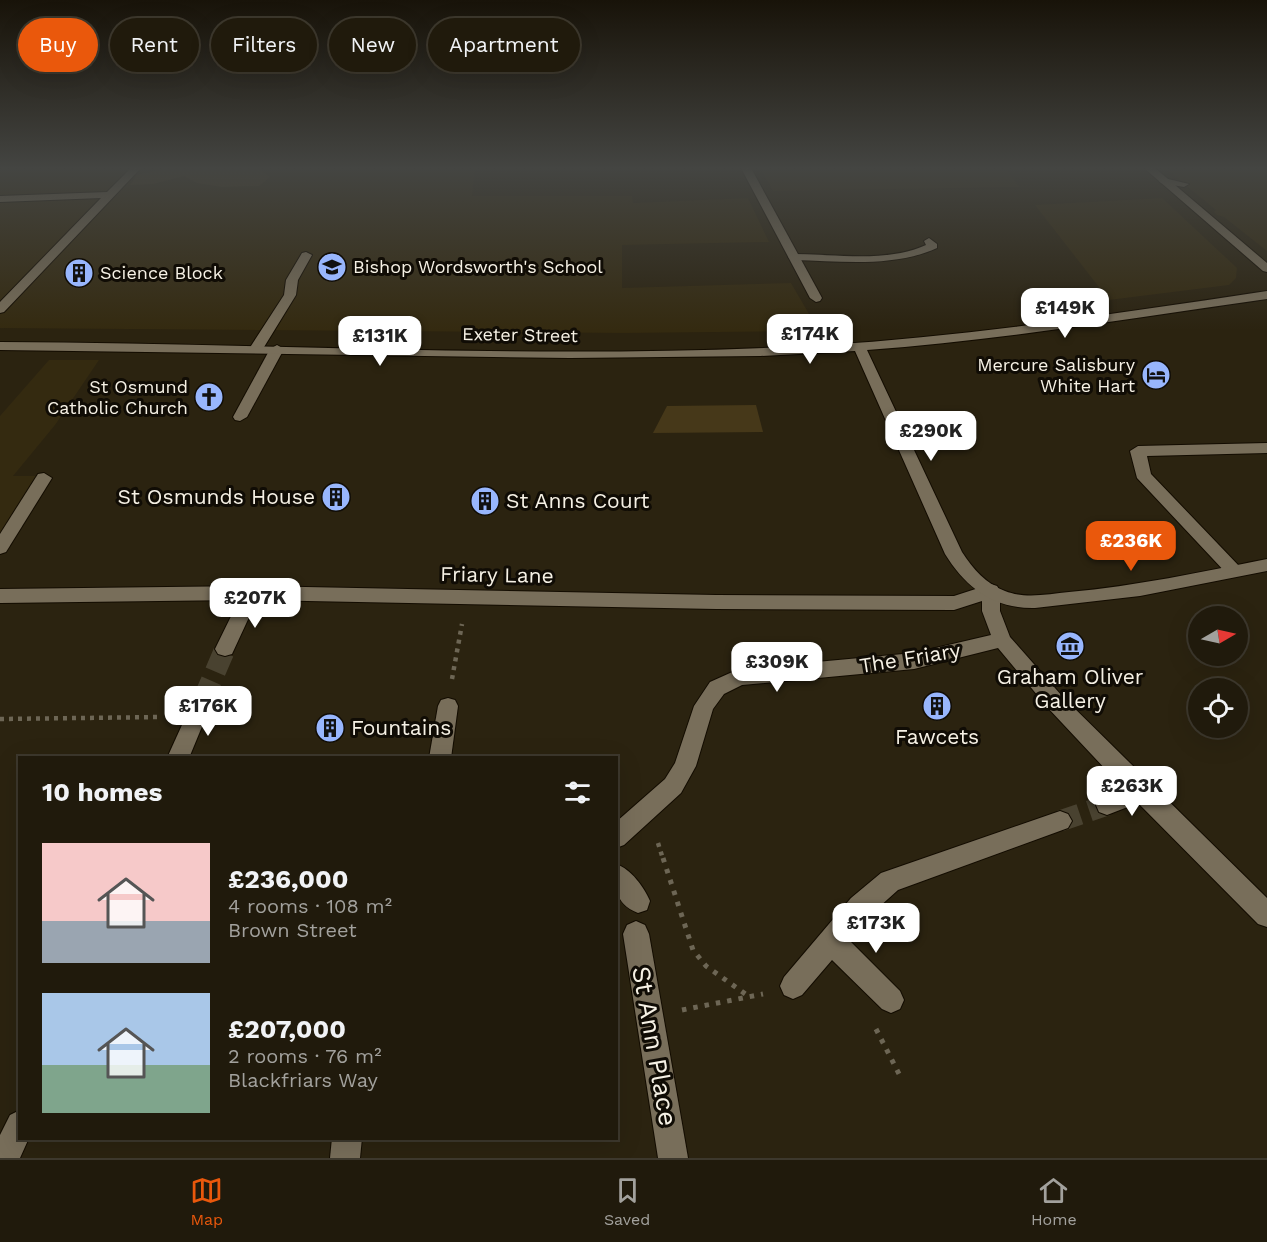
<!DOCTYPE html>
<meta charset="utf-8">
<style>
body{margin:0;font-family:"Work Sans",sans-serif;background:#282315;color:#f1f3f6;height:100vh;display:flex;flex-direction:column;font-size:22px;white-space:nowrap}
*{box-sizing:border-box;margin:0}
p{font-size:20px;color:#a2a19d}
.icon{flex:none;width:33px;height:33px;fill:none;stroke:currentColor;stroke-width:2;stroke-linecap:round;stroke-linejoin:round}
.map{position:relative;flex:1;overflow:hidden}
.drawer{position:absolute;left:18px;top:756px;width:600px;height:384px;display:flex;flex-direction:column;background:#201a0c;border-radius:0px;box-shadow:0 6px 24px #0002,0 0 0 2px #3d382d}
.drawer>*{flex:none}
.top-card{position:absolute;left:18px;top:18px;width:600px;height:54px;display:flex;gap:12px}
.needle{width:39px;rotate:81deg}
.controls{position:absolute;left:1188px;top:606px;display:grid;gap:12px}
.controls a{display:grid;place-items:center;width:60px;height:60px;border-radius:50%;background:#201a0c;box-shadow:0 6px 24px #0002,0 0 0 2px #3d382d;font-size:30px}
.price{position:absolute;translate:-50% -51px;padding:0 14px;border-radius:12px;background:#fff;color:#222;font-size:20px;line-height:39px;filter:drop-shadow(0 2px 3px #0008)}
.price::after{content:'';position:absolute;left:50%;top:36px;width:18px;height:14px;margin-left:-9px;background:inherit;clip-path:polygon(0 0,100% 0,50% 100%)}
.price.on{background:#ea580c;color:#fff}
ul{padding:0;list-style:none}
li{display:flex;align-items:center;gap:18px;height:150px;padding:0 24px}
li span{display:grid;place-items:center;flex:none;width:168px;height:120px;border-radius:0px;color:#555}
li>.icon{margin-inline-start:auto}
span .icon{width:72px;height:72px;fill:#fffc;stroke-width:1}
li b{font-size:26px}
h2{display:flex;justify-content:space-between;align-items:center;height:72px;padding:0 24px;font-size:26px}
.pill{padding:0 21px;border-radius:27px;background:#201a0c;box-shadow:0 6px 24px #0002,0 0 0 2px #3d382d;font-size:21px;line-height:54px}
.pill.on{background:#ea580c;color:#fff}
.tab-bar{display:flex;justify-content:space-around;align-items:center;height:84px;border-top:2px solid #3d382d;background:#201a0c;font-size:16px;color:#a2a19d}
.tab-bar a{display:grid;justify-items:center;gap:3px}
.tab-bar .on{color:#ea580c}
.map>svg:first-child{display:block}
.built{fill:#342a10}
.green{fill:#463819}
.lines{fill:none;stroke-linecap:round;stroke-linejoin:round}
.minor-tunnel{stroke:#494230;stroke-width:21;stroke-dasharray:21 10;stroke-linecap:butt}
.service-casing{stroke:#130c00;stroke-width:2}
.minor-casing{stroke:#130c00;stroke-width:2}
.tertiary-casing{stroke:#130c00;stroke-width:2}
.path-far1{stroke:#6d6655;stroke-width:4.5;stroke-dasharray:4 5;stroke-linecap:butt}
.path{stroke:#6d6655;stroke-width:5;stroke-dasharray:4.5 7;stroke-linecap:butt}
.service{fill:#786e5a;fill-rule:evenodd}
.minor{fill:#786e5a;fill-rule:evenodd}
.tertiary{fill:#786e5a;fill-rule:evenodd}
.labels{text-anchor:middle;stroke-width:6;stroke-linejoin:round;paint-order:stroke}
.far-poi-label{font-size:18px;fill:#f6f1e5;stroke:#100c05;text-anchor:start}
.far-street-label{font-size:18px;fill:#f6f1e5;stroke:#100c05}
.poi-label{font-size:21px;fill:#f6f1e5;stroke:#100c05;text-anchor:start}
.street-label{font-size:21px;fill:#f6f1e5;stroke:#100c05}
.near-street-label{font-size:26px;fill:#f6f1e5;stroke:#100c05}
</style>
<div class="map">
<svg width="1267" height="1158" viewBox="0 0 1267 1158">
<rect width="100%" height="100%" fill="#2b2310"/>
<!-- built -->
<g class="built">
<path d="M 0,168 L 475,168 L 472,196 L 632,196 L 633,203 L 748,198 L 769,242 L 622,245 L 622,288 L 791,283 L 819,331 L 623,333 L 0,328 Z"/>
<path d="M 760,168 L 1005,168 L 1020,187 L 773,191 Z"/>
<path d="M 1165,168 L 1267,168 L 1267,251 L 1224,217 L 1217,215 L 1214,212 L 1216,210 Z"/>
<path d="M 1162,198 L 1237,268 L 1236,278 L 1229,285 L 1109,300 L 1035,205 Z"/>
<path d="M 49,360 L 99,360 L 55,425 L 13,476 L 39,476 L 0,538 L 0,416 Z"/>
</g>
<!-- green -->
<g class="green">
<path d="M 165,168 L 257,168 L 270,177 L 259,186 L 222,187 L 197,183 L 184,176 L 153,184 L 130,185 L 137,175 Z"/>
<path d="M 756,405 L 763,432 L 653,433 L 667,406 Z"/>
</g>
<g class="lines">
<!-- minor-tunnel -->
<g class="minor-tunnel">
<path d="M 203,700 L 225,649"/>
<path d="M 1060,821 L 1107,805"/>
</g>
<!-- service casing -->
<g class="service-casing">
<g id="service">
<path d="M 131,168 L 141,168 L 4,312 L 0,313 L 0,302 L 101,198 L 0,202 L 0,196 L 107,192 Z"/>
<path d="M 1164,178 L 1189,184 L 1184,187 L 1161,183 L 1159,181 Z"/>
<path d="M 929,238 L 937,244 L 937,248 C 893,268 841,261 794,260 L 788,257 L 794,254 C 836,254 887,263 926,245 L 924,241 Z"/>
<path d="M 306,252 L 312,255 L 298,280 L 296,295 L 261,352 L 251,352 L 249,349 L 284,295 L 286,280 L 302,253 Z"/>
<path d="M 277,345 L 284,349 L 247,417 L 240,421 L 235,420 L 233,417 L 270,349 Z"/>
<path d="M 1267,443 L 1267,453 L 1147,456 L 1151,474 L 1240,567 L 1243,571 L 1240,575 L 1234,577 L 1228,575 L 1137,478 L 1130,451 L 1138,446 Z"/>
<path d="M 44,473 L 52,478 L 6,552 L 0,554 L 0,534 L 38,474 Z"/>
<path d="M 448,698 L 455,700 L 458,706 L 451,758 L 429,758 L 438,706 L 441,700 Z"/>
<path d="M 332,1138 L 362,1138 L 360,1158 L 330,1158 Z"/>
</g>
</g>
<!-- minor casing -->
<g class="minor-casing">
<g id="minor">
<path d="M 741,168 L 751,168 L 822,298 L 820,301 L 816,302 L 810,298 Z"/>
<path d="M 991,584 L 997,586 L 1000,591 L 1000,611 L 1010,637 L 1062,696 L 1267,898 L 1267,927 L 1258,924 L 1138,803 L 1107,815 L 1099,812 L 1096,805 L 1099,798 L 1124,789 L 1048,708 L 998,648 L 914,669 L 742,685 L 724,694 L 713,709 L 696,766 L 681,793 L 624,845 L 616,848 L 616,822 L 665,779 L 675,763 L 694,706 L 710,682 L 739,669 L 914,653 L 991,635 L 982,611 L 982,601 L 954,610 L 716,609 L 257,600 L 232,654 L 225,656 L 218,654 L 215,649 L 239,600 L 0,603 L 0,589 L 251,586 L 716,595 L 954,596 Z"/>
<path d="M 203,692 L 210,694 L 213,700 L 189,758 L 167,758 L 196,694 Z"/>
<path d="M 1060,811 L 1068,814 L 1072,821 L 1068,828 L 898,890 L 869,916 L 849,940 L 900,991 L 904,1000 L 900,1009 L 891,1013 L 882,1009 L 832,960 L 802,995 L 793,999 L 784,995 L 780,986 L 784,977 L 851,898 L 881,873 Z"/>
<path d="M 616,864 C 631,869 644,887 650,901 L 647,910 L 638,913 C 613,903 616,886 616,864 Z"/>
<path d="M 636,921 L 645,925 L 649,934 L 688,1158 L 658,1158 L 623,934 L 627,925 Z"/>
<path d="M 20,1110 L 20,1138 L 29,1138 L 20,1158 L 0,1158 L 0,1135 L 10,1115 Z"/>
</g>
</g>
<!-- tertiary casing -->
<g class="tertiary-casing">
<g id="tertiary">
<path d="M 1144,168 L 1155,168 L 1267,263 L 1267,272 L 1263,271 Z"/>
<path d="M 1267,291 L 1267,299 C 1134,318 1001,340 867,350 L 962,552 C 973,569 986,584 1005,591 C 1025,599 1048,594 1069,592 C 1136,586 1201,572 1267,559 L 1267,571 L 1140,596 L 1035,608 C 994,609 966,588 945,554 L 855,351 L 760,356 L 570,358 L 0,350 L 0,342 C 274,343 550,361 824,345 C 972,336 1120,313 1267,291 Z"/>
</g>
</g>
<!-- path-far1 -->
<g class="path-far1">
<path d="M 452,679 L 462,624"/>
<path d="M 0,719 L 162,717"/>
<path d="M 658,843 L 663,859"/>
</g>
<!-- path -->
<g class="path">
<path d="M 663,858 L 693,950 L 706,966 L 751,998"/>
<path d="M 682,1010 L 763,994"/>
<path d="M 876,1029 L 899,1074"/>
</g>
<!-- service -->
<use href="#service" class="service"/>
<!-- minor -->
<use href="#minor" class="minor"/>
<!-- tertiary -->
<use href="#tertiary" class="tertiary"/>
</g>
<!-- sky -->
<linearGradient id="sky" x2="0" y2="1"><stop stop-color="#181309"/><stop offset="0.51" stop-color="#444542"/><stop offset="1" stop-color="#444542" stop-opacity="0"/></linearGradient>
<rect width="1267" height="330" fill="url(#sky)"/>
<!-- icons -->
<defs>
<g id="school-disc" transform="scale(1.5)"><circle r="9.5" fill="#98b6fd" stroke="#100c05"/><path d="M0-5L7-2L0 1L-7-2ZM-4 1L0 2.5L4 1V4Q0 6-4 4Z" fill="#111"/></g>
<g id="building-disc" transform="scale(1.5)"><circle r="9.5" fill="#98b6fd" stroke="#100c05"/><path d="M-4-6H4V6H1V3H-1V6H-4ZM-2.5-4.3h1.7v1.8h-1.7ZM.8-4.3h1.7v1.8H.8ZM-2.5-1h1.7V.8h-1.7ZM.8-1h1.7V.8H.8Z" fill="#111"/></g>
<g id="hotel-disc" transform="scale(1.5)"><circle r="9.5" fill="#98b6fd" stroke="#100c05"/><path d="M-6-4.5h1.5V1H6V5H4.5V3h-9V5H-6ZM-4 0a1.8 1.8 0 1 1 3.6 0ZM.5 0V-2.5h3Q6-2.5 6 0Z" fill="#111"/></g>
<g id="church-disc" transform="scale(1.5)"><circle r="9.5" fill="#98b6fd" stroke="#100c05"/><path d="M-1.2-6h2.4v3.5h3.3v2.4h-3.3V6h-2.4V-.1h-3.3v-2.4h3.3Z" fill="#111"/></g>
<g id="museum-disc" transform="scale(1.5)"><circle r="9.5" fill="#98b6fd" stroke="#100c05"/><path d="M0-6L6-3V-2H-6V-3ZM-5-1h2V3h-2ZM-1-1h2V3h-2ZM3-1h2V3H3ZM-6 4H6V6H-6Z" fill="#111"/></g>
</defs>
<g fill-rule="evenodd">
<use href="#school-disc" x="332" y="267"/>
<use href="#building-disc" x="79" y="273"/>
<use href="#hotel-disc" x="1156" y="375"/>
<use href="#church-disc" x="209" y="397"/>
<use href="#building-disc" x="336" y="497"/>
<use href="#building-disc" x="485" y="501"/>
<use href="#museum-disc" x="1070" y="646"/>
<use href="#building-disc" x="937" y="706"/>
<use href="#building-disc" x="330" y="728"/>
</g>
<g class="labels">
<!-- far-poi labels -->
<g class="far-poi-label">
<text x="353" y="273">Bishop Wordsworth's School</text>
<text x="100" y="279">Science Block</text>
<text x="1135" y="371" text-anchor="end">Mercure Salisbury<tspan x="1135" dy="21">White Hart</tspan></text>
<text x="188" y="393" text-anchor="end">St Osmund<tspan x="188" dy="21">Catholic Church</tspan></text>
</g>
<!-- far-street labels -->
<g class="far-street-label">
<text transform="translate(520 335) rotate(1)" y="6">Exeter Street</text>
</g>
<!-- poi labels -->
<g class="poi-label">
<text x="315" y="504" text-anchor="end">St Osmunds House</text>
<text x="506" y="508">St Anns Court</text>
<text x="1070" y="684" text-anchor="middle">Graham Oliver<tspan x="1070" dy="24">Gallery</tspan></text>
<text x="351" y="735">Fountains</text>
<text x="937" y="744" text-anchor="middle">Fawcets</text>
</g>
<!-- street labels -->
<g class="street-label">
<text transform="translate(497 575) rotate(1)" y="7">Friary Lane</text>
<text transform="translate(910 658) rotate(-9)" y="7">The Friary</text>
</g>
<!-- near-street labels -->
<g class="near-street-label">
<text transform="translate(655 1046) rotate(80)" y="9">St Ann Place</text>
</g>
</g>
</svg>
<div class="controls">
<a><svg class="needle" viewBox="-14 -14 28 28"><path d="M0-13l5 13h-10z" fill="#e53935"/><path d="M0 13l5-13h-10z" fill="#a2a19d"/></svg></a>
<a><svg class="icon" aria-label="locate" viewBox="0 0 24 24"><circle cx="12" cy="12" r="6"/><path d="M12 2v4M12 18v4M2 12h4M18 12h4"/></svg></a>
</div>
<b class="price" style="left:1065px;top:339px">£149K</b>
<b class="price" style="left:810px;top:365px">£174K</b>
<b class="price" style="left:380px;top:367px">£131K</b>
<b class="price" style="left:931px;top:462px">£290K</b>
<b class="price on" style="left:1131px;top:572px">£236K</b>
<b class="price" style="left:255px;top:629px">£207K</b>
<b class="price" style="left:777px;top:693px">£309K</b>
<b class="price" style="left:208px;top:737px">£176K</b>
<b class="price" style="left:1132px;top:817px">£263K</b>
<b class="price" style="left:876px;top:954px">£173K</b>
<div class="top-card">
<a class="pill on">Buy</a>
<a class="pill">Rent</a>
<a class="pill">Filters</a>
<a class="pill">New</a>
<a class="pill">Apartment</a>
</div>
<section class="drawer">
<h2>10 homes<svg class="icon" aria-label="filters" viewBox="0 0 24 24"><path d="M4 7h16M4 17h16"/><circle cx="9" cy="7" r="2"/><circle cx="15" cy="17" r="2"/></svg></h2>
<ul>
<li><span style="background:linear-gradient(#f6c9c9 65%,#9aa5b1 0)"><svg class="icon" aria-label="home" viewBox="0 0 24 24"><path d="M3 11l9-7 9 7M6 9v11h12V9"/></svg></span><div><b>£236,000</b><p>4 rooms · 108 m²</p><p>Brown Street</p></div></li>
<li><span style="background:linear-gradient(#a9c7e8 60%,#7fa58c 0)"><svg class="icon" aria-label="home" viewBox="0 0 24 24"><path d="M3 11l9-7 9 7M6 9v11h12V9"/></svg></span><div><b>£207,000</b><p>2 rooms · 76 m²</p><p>Blackfriars Way</p></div></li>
</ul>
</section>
</div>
<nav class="tab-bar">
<a class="on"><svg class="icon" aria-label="map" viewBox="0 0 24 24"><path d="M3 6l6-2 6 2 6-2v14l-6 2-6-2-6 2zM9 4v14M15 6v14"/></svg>Map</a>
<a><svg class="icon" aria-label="saved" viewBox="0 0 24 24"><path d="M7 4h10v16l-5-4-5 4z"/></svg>Saved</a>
<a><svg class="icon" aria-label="home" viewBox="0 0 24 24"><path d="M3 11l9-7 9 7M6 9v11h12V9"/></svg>Home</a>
</nav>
